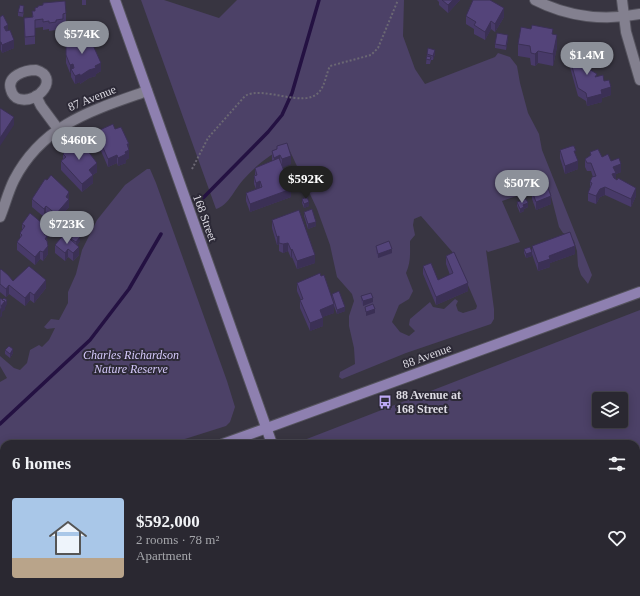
<!DOCTYPE html>
<meta charset="utf-8">
<style>
body{margin:0;font-family:Georgia,serif;background:#36343d;color:#f1f3f6;height:100vh;display:flex;flex-direction:column;font-size:15px;white-space:nowrap}
*{box-sizing:border-box;margin:0}
p{font-size:13px;color:#a5a6ab}
.icon{flex:none;width:22px;height:22px;fill:none;stroke:currentColor;stroke-width:2;stroke-linecap:round;stroke-linejoin:round}
.map{position:relative;flex:1;overflow:hidden}
.drawer{position:absolute;left:0px;top:440px;width:640px;height:156px;display:flex;flex-direction:column;background:#2a2831;border-radius:12px 12px 0 0;box-shadow:0 2px 10px #0003,0 0 0 1px #46444d}
.drawer>*{flex:none}
.fabs{position:absolute;left:592px;top:392px;display:grid;gap:8px}
.fabs a{display:grid;place-items:center;width:36px;height:36px;border-radius:4px;background:#2a2831;box-shadow:0 2px 10px #0003,0 0 0 1px #46444d;font-size:20px}
.price{position:absolute;translate:-50% -34px;padding:0 9px;border-radius:14px;background:#8c9099;color:#fff;font-size:13px;line-height:26px;filter:drop-shadow(0 1px 2px #0008)}
.price::after{content:'';position:absolute;left:50%;top:24px;width:12px;height:9px;margin-left:-6px;background:inherit;clip-path:polygon(0 0,100% 0,50% 100%)}
.price.active{background:#222;color:#fff}
ul{padding:0;list-style:none}
li{display:flex;align-items:center;gap:12px;height:100px;padding:0 12px}
li span{display:grid;place-items:center;flex:none;width:112px;height:80px;border-radius:4px;color:#555}
li>.icon{margin-inline-start:auto}
span .icon{width:48px;height:48px;fill:#fffc;stroke-width:1}
li b{font-size:17px}
h2{display:flex;justify-content:space-between;align-items:center;height:48px;padding:0 12px;font-size:17px}
.map>svg:first-child{display:block}
.green{fill:#4c4167;fill-rule:evenodd}
.lines{fill:none;stroke-linecap:round;stroke-linejoin:round}
.stream{stroke:#241142;stroke-width:3.5}
.service-casing{stroke:#54525d;stroke-width:8}
.minor-casing{stroke:#54525d;stroke-width:12}
.secondary-casing{stroke:#54525d;stroke-width:12}
.path{stroke:#6b6873;stroke-width:2;stroke-dasharray:2 2;stroke-linecap:butt}
.service{stroke:#83808f;stroke-width:6}
.minor{stroke:#83808f;stroke-width:10}
.secondary{stroke:#8e80b0;stroke-width:10}
.wall{fill:#483a69}
.shaded-wall{fill:#3b3055}
.building{fill:#54447a;stroke:#3b3055}
.labels{text-anchor:middle;stroke-width:4;stroke-linejoin:round;paint-order:stroke}
.street-label{font-size:12px;fill:#dedce4;stroke:#2d2a37}
.park-label{font-size:12px;font-style:italic;fill:#d6cafc;stroke:#2d2a37}
.poi-label{font-size:12px;font-weight:bold;fill:#dedce4;stroke:#2d2a37;text-anchor:start}
</style>
<div class="map">
<svg width="640" height="596" viewBox="0 0 640 596">
<rect width="100%" height="100%" fill="#383541"/>
<!-- green -->
<g class="green">
<path d="M 141,0 L 164,0 L 219,18 L 237,0 L 404,0 L 403,36 L 415,69 L 425,84 L 495,57 L 498,53 L 510,57 L 517,66 L 520,83 L 528,113 L 539,134 L 542,150 L 592,275 L 588,284 L 581,275 L 578,266 L 577,251 L 574,241 L 570,236 L 563,233 L 559,227 L 550,192 L 539,188 L 502,201 L 520,242 L 488,252 L 486,250 L 494,309 L 494,319 L 491,324 L 406,353 L 342,379 L 339,377 L 340,372 L 355,364 L 354,348 L 349,326 L 349,316 L 354,301 L 352,294 L 337,277 L 330,245 L 317,209 L 288,147 C 270,153 256,166 243,180 C 234,190 229,205 216,209 ZM 421,216 L 455,255 L 477,306 L 476,309 L 463,313 L 458,311 L 456,305 L 458,301 L 455,299 L 444,309 L 433,307 L 430,302 L 410,319 L 409,325 L 415,331 L 409,336 L 400,332 L 392,322 L 399,305 L 409,299 L 413,291 L 406,273 C 411,262 410,253 410,241 L 415,235 L 413,225 L 414,219 Z"/>
<path d="M 147,169 L 150,169 L 156,183 L 227,381 L 235,407 L 230,422 L 226,426 L 169,444 L 4,444 L 4,501 L 0,502 L 0,382 L 7,378 L 0,366 L 0,356 L 14,368 L 20,370 L 27,363 L 30,350 L 39,345 L 42,347 L 49,340 L 55,328 L 47,329 L 44,327 L 51,319 L 59,320 L 68,303 L 68,292 L 76,274 L 82,250 L 97,220 L 125,185 Z"/>
<path d="M 640,310 L 640,596 L 350,596 L 348,592 L 636,592 L 636,444 L 299,444 L 299,442 ZM 599,399 L 621,399 L 621,421 L 599,421 Z"/>
</g>
<g class="lines">
<!-- stream -->
<g class="stream">
<path d="M 203,198 L 268,132 L 282,115 L 292,93 L 319,0"/>
<path d="M 0,424 L 90,340 L 129,289 L 161,234"/>
</g>
<!-- service casing -->
<g class="service-casing">
<g id="service">
<path d="M 0,567 L 4,566"/>
<path d="M 21,592 L 21,596"/>
</g>
</g>
<!-- minor casing -->
<g class="minor-casing">
<g id="minor">
<path d="M 535,0 C 568,17 605,21 640,14"/>
<path d="M 622,0 L 626,32 L 640,80"/>
<path d="M 36,70 C 60,77 39,104 19,99 C 15,98 12,94 11,90 C 6,76 25,70 36,70 Z"/>
<path d="M 36,96 L 41,106 L 58,129"/>
<path d="M 0,217 C 5,205 8,192 14,180 C 43,124 93,110 147,91"/>
</g>
</g>
<!-- secondary casing -->
<g class="secondary-casing">
<g id="secondary">
<path d="M 115,0 L 272,444"/>
<path d="M 223,444 L 640,292"/>
<path d="M 0,521 L 4,520"/>
<path d="M 328,592 L 330,596"/>
</g>
</g>
<!-- path -->
<path class="path" d="M 192,169 L 208,138 L 245,96 C 264,85 304,109 319,92 C 325,86 326,74 330,66 L 371,55 L 378,48 L 398,0"/>
<!-- service -->
<use href="#service" class="service"/>
<!-- minor -->
<use href="#minor" class="minor"/>
<!-- secondary -->
<use href="#secondary" class="secondary"/>
</g>
<!-- wall -->
<g class="wall">
<rect x="82" y="0" width="4" height="5"/>
<path d="M 437,0 L 460,0 L 448,13 L 439,5 L 439,2 Z"/>
<path d="M 24,10 L 23,17 L 18,16 L 18,12 Z"/>
<path d="M 32,11 L 66,13 L 66,22 L 63,22 L 63,27 L 56,28 L 56,30 L 49,31 L 49,29 L 43,30 L 43,27 L 35,28 L 35,44 L 25,45 L 24,18 L 32,17 Z"/>
<path d="M 466,16 L 504,17 L 495,32 L 491,29 L 485,40 L 474,34 L 474,29 L 466,24 Z"/>
<path d="M 0,17 L 8,31 L 14,48 L 2,53 L 1,50 Z"/>
<path d="M 553,34 L 557,47 L 553,66 L 538,63 L 535,66 L 531,65 L 530,58 L 518,56 L 518,44 Z"/>
<path d="M 508,39 L 506,50 L 495,48 L 495,44 Z"/>
<path d="M 68,40 L 101,71 L 96,74 L 96,76 L 89,78 L 80,84 L 80,82 L 75,84 L 71,77 L 71,73 L 70,73 L 66,63 L 66,45 L 68,44 Z"/>
<path d="M 568,52 L 587,72 L 597,76 L 604,81 L 611,95 L 602,98 L 602,102 L 587,106 L 586,101 L 578,96 L 568,60 Z"/>
<path d="M 427,54 L 435,54 L 433,60 L 431,60 L 430,64 L 426,64 Z"/>
<path d="M 115,129 L 129,144 L 129,158 L 126,160 L 126,163 L 118,166 L 117,163 L 108,167 L 101,151 L 98,152 L 93,141 L 93,133 Z"/>
<path d="M 277,149 L 291,164 L 282,167 L 291,197 L 250,212 L 246,201 L 246,193 L 256,189 L 254,184 L 254,176 L 255,175 L 255,168 L 272,161 L 272,151 Z"/>
<path d="M 560,150 L 576,157 L 578,169 L 565,174 L 560,158 Z"/>
<path d="M 590,152 L 611,161 L 621,172 L 616,174 L 616,179 L 636,196 L 631,207 L 605,195 L 600,197 L 596,204 L 588,201 L 588,193 L 590,189 L 590,182 L 593,177 L 591,171 L 587,171 L 585,167 L 585,159 L 590,156 Z"/>
<path d="M 63,154 L 97,172 L 93,175 L 93,183 L 82,192 L 61,170 L 61,161 L 63,159 Z"/>
<path d="M 532,191 L 551,204 L 536,210 L 532,199 Z"/>
<path d="M 32,199 L 69,200 L 69,207 L 56,222 L 46,214 L 44,217 L 32,207 Z"/>
<path d="M 302,199 L 309,206 L 304,208 L 302,203 Z"/>
<path d="M 517,202 L 528,207 L 524,209 L 524,211 L 520,213 L 517,206 Z"/>
<path d="M 304,212 L 316,226 L 308,229 L 304,216 Z"/>
<path d="M 272,220 L 315,263 L 297,269 L 292,257 L 291,258 L 288,251 L 283,253 L 279,251 L 279,244 L 277,245 L 272,228 Z"/>
<path d="M 22,224 L 48,236 L 47,238 L 48,254 L 43,261 L 40,259 L 35,265 L 17,250 L 17,242 L 20,239 L 20,233 L 22,230 Z"/>
<path d="M 71,239 L 80,241 L 77,245 L 79,255 L 73,261 L 68,257 L 65,261 L 55,253 L 55,245 L 71,240 Z"/>
<path d="M 376,246 L 392,253 L 378,258 L 376,251 Z"/>
<path d="M 532,246 L 575,254 L 550,263 L 550,267 L 538,271 L 532,254 Z"/>
<path d="M 524,249 L 532,256 L 526,258 L 524,253 Z"/>
<path d="M 446,256 L 468,291 L 436,305 L 423,274 L 423,266 L 438,280 L 450,275 L 446,264 Z"/>
<path d="M 0,270 L 13,281 L 46,288 L 34,303 L 30,300 L 25,306 L 9,294 L 6,297 L 0,292 Z"/>
<path d="M 297,283 L 332,297 L 332,294 L 345,311 L 337,314 L 334,306 L 334,313 L 322,317 L 323,326 L 310,331 L 300,308 L 300,300 L 301,300 L 297,291 Z"/>
<path d="M 361,296 L 373,302 L 363,306 L 361,300 Z"/>
<path d="M 5,350 L 13,353 L 10,358 L 5,354 Z"/>
<path d="M 103,592 L 144,592 L 146,596 L 105,596 Z"/>
<path d="M 252,592 L 297,592 L 297,596 L 253,596 Z"/>
</g>
<!-- shaded-wall -->
<g class="shaded-wall">
<path d="M 453,0 L 460,0 L 448,13 L 448,5 Z"/>
<path d="M 504,8 L 504,17 L 495,32 L 495,24 Z"/>
<path d="M 491,21 L 491,29 L 485,40 L 485,32 Z"/>
<path d="M 8,25 L 8,33 L 4,27 Z"/>
<path d="M 508,35 L 508,39 L 506,50 L 506,46 Z"/>
<path d="M 557,35 L 557,47 L 553,66 L 553,54 Z"/>
<path d="M 14,40 L 14,48 L 2,53 L 2,45 Z"/>
<rect x="0" y="42" width="1" height="8"/>
<path d="M 435,50 L 435,54 L 433,60 L 433,56 Z"/>
<path d="M 538,51 L 538,63 L 535,66 L 535,54 Z"/>
<path d="M 101,63 L 101,71 L 96,74 L 96,76 L 89,78 L 80,84 L 80,76 L 89,70 Z"/>
<path d="M 73,64 L 73,72 L 71,69 L 71,73 L 70,73 L 70,65 Z"/>
<path d="M 80,74 L 80,82 L 75,84 L 75,76 Z"/>
<path d="M 611,87 L 611,95 L 602,98 L 602,102 L 587,106 L 587,98 L 601,90 Z"/>
<path d="M 14,117 L 14,125 L 0,146 L 0,138 Z"/>
<path d="M 101,143 L 101,151 L 98,152 L 98,144 Z"/>
<path d="M 127,144 L 129,144 L 129,158 L 126,160 L 126,163 L 118,166 L 118,158 L 125,152 Z"/>
<path d="M 117,155 L 117,163 L 108,167 L 108,159 Z"/>
<path d="M 280,155 L 280,164 L 274,166 L 274,158 Z"/>
<path d="M 291,156 L 291,164 L 282,168 L 282,159 Z"/>
<path d="M 578,161 L 578,169 L 565,174 L 565,166 Z"/>
<path d="M 97,163 L 97,172 L 89,178 L 89,170 Z"/>
<path d="M 621,164 L 621,172 L 616,174 L 616,181 L 612,182 L 613,167 Z"/>
<path d="M 93,175 L 93,183 L 82,192 L 82,184 Z"/>
<path d="M 260,181 L 260,189 L 256,191 L 256,183 Z"/>
<path d="M 605,187 L 605,195 L 600,197 L 596,204 L 596,196 L 600,189 Z"/>
<path d="M 636,188 L 636,196 L 631,207 L 631,199 Z"/>
<path d="M 291,189 L 291,197 L 250,212 L 250,204 Z"/>
<path d="M 69,192 L 69,207 L 56,222 L 56,214 L 66,197 Z"/>
<path d="M 551,196 L 551,204 L 536,210 L 536,202 Z"/>
<path d="M 309,202 L 309,206 L 304,208 L 304,204 Z"/>
<path d="M 528,203 L 528,207 L 524,209 L 524,211 L 520,213 L 520,209 L 523,205 Z"/>
<path d="M 46,206 L 46,214 L 44,217 L 44,209 Z"/>
<path d="M 316,222 L 316,226 L 308,229 L 308,224 Z"/>
<path d="M 48,228 L 48,236 L 47,238 L 47,244 L 45,247 L 44,234 Z"/>
<path d="M 279,236 L 279,244 L 277,245 L 277,237 Z"/>
<path d="M 80,237 L 80,241 L 76,247 L 76,242 Z"/>
<path d="M 288,243 L 288,251 L 283,253 L 283,244 Z"/>
<path d="M 48,246 L 48,254 L 43,261 L 43,252 Z"/>
<path d="M 575,246 L 575,254 L 550,263 L 550,267 L 538,271 L 538,263 L 549,256 Z"/>
<path d="M 79,247 L 79,255 L 73,261 L 73,253 Z"/>
<path d="M 68,249 L 68,257 L 65,261 L 65,253 Z"/>
<path d="M 292,249 L 292,257 L 291,258 L 291,250 Z"/>
<path d="M 392,249 L 392,253 L 378,258 L 378,254 Z"/>
<path d="M 40,251 L 40,259 L 35,265 L 35,257 Z"/>
<path d="M 532,252 L 532,256 L 526,258 L 526,254 Z"/>
<path d="M 315,255 L 315,263 L 297,269 L 297,261 Z"/>
<path d="M 46,280 L 46,288 L 34,303 L 34,295 Z"/>
<path d="M 468,283 L 468,291 L 436,305 L 436,297 Z"/>
<path d="M 9,285 L 9,294 L 6,297 L 6,289 Z"/>
<path d="M 30,292 L 30,300 L 25,306 L 25,298 Z"/>
<path d="M 373,298 L 373,302 L 363,306 L 363,301 Z"/>
<path d="M 7,300 L 7,304 L 5,308 L 5,304 Z"/>
<path d="M 5,301 L 5,310 L 2,312 L 2,316 L 0,318 L 1,306 Z"/>
<path d="M 334,304 L 334,313 L 320,318 L 320,310 Z"/>
<path d="M 345,307 L 345,311 L 337,314 L 337,310 Z"/>
<path d="M 375,309 L 375,313 L 366,316 L 366,312 Z"/>
<path d="M 323,318 L 323,326 L 310,331 L 310,323 Z"/>
<path d="M 13,349 L 13,353 L 10,358 L 10,354 Z"/>
<path d="M 272,592 L 297,592 L 297,596 L 259,596 Z"/>
</g>
<!-- building -->
<g class="building">
<path d="M 442,0 L 453,0 L 448,5 Z"/>
<path d="M 473,0 L 490,0 L 504,8 L 495,24 L 491,21 L 485,32 L 474,25 L 476,22 L 466,16 Z"/>
<path d="M 65,1 L 66,13 L 63,14 L 63,19 L 56,20 L 56,22 L 49,23 L 49,21 L 43,22 L 43,19 L 35,20 L 35,36 L 25,37 L 24,18 L 33,17 L 32,11 L 35,11 L 35,8 L 38,7 L 38,6 L 43,5 L 43,3 Z"/>
<path d="M 20,5 L 24,6 L 23,13 L 18,12 Z"/>
<path d="M 3,15 L 8,25 L 4,27 L 6,31 L 10,30 L 14,40 L 2,45 L 1,42 L 0,42 L 0,17 Z"/>
<path d="M 532,25 L 553,29 L 552,34 L 557,35 L 553,54 L 538,51 L 535,54 L 531,53 L 530,46 L 518,44 L 521,27 L 531,29 Z"/>
<path d="M 497,33 L 508,35 L 506,46 L 495,44 Z"/>
<path d="M 88,34 L 101,63 L 95,66 L 96,68 L 89,70 L 80,76 L 80,74 L 75,76 L 71,69 L 74,68 L 73,64 L 70,65 L 66,55 L 66,45 L 70,43 L 68,40 Z"/>
<path d="M 428,48 L 435,50 L 433,56 L 427,54 Z"/>
<path d="M 581,49 L 587,72 L 589,69 L 597,74 L 595,77 L 603,75 L 604,81 L 609,80 L 611,87 L 601,90 L 602,94 L 587,98 L 586,93 L 578,88 L 568,52 Z"/>
<path d="M 427,56 L 431,57 L 430,60 L 426,59 Z"/>
<path d="M 0,108 L 14,117 L 0,138 Z"/>
<path d="M 113,124 L 115,129 L 121,127 L 129,144 L 127,144 L 129,150 L 125,152 L 126,154 L 118,158 L 117,155 L 108,159 L 101,143 L 98,144 L 93,133 Z"/>
<path d="M 78,138 L 97,163 L 89,170 L 93,175 L 82,184 L 61,161 L 66,157 L 63,154 Z"/>
<path d="M 287,143 L 291,156 L 282,159 L 280,155 L 274,158 L 272,151 L 277,149 L 277,146 Z"/>
<path d="M 572,146 L 574,146 L 576,151 L 574,151 L 578,161 L 565,166 L 560,150 Z"/>
<path d="M 598,149 L 602,157 L 608,154 L 611,161 L 619,158 L 621,164 L 613,167 L 616,173 L 612,174 L 614,178 L 617,180 L 618,178 L 636,188 L 631,199 L 605,187 L 600,189 L 596,196 L 588,193 L 592,183 L 590,182 L 592,177 L 596,176 L 591,163 L 587,163 L 585,159 L 591,155 L 590,152 Z"/>
<path d="M 279,158 L 291,189 L 250,204 L 246,193 L 262,187 L 260,181 L 256,183 L 254,176 L 257,175 L 255,168 Z"/>
<path d="M 51,175 L 69,192 L 66,197 L 69,199 L 56,214 L 46,206 L 44,209 L 32,199 L 45,179 L 47,180 Z"/>
<path d="M 547,185 L 551,196 L 536,202 L 532,191 Z"/>
<path d="M 307,197 L 309,202 L 304,204 L 302,199 Z"/>
<path d="M 526,199 L 528,203 L 523,205 L 524,207 L 520,209 L 517,202 Z"/>
<path d="M 312,209 L 316,222 L 308,224 L 304,212 Z"/>
<path d="M 299,210 L 315,255 L 297,261 L 292,249 L 291,250 L 288,243 L 283,244 L 279,243 L 279,236 L 277,237 L 272,220 Z"/>
<path d="M 30,213 L 48,228 L 44,234 L 47,236 L 45,239 L 47,241 L 48,246 L 43,252 L 40,251 L 35,257 L 17,242 L 22,235 L 20,233 L 25,226 L 22,224 Z"/>
<path d="M 570,232 L 575,246 L 549,256 L 550,259 L 538,263 L 532,246 Z"/>
<path d="M 75,233 L 80,237 L 76,242 L 71,239 Z"/>
<path d="M 64,234 L 79,247 L 73,253 L 68,249 L 65,253 L 55,245 Z"/>
<path d="M 389,241 L 392,249 L 378,254 L 376,246 Z"/>
<path d="M 530,247 L 532,252 L 526,254 L 524,249 Z"/>
<path d="M 454,252 L 468,283 L 436,297 L 423,266 L 431,263 L 438,280 L 453,273 L 446,256 Z"/>
<path d="M 29,266 L 46,280 L 34,295 L 30,292 L 25,298 L 9,285 L 6,289 L 0,284 L 0,270 L 1,269 L 8,275 L 13,281 Z"/>
<path d="M 320,273 L 321,276 L 324,275 L 334,304 L 320,310 L 323,318 L 310,323 L 300,300 L 303,299 L 297,283 Z"/>
<path d="M 339,291 L 345,307 L 337,310 L 332,294 Z"/>
<path d="M 371,293 L 373,298 L 363,301 L 361,296 Z"/>
<path d="M 0,298 L 5,301 L 1,306 L 2,307 L 0,310 Z"/>
<path d="M 4,298 L 7,300 L 5,304 L 5,301 L 2,300 Z"/>
<path d="M 373,304 L 375,309 L 366,312 L 365,307 Z"/>
<path d="M 9,346 L 13,349 L 10,354 L 5,350 Z"/>
<path d="M 108,592 L 144,592 L 146,596 L 109,596 Z"/>
<path d="M 257,592 L 272,592 L 259,596 Z"/>
</g>
<!-- icons -->
<defs>
<g id="bus-bare" transform="scale(1.08)"><path d="M-5-6H5V4H4V6H2V4H-2V6H-4V4H-5ZM-3.5-4V0h7V-4ZM-3.5 1.2v1.5H-2V1.2ZM2 1.2v1.5H3.5V1.2Z" fill="#bea9f5" stroke="#2d2a37" stroke-width="2.5" paint-order="stroke"/></g>
</defs>
<g fill-rule="evenodd">
<use href="#bus-bare" x="385" y="402"/>
</g>
<g class="labels">
<!-- street labels -->
<g class="street-label">
<text transform="translate(92 98) rotate(-22)" y="4">87 Avenue</text>
<text transform="translate(205 218) rotate(70)" y="4">168 Street</text>
<text transform="translate(427 356) rotate(-20)" y="4">88 Avenue</text>
</g>
<!-- park labels -->
<g class="park-label">
<text x="131" y="359">Charles Richardson<tspan x="131" dy="14">Nature Reserve</tspan></text>
</g>
<!-- poi labels -->
<g class="poi-label">
<text x="396" y="399">88 Avenue at<tspan x="396" dy="14">168 Street</tspan></text>
</g>
</g>
</svg>
<div class="fabs">
<a><svg class="icon" aria-label="layers" viewBox="0 0 24 24"><path d="M12 4l9 5-9 5-9-5zM3 14l9 5 9-5"/></svg></a>
</div>
<b class="price" style="left:82px;top:55px">$574K</b>
<b class="price" style="left:587px;top:76px">$1.4M</b>
<b class="price" style="left:79px;top:161px">$460K</b>
<b class="price active" style="left:306px;top:200px">$592K</b>
<b class="price" style="left:522px;top:204px">$507K</b>
<b class="price" style="left:67px;top:245px">$723K</b>
<section class="drawer">
<h2>6 homes<svg class="icon" aria-label="filters" viewBox="0 0 24 24"><path d="M4 7h16M4 17h16"/><circle cx="9" cy="7" r="2"/><circle cx="15" cy="17" r="2"/></svg></h2>
<ul>
<li><span style="background:linear-gradient(#a9c7e8 75%,#b9a48a 0)"><svg class="icon" aria-label="home" viewBox="0 0 24 24"><path d="M3 11l9-7 9 7M6 9v11h12V9"/></svg></span><div><b>$592,000</b><p>2 rooms · 78 m²</p><p>Apartment</p></div><svg class="icon" aria-label="heart" viewBox="0 0 24 24"><path d="M12 20l-8-8c-3-5 5-10 8-4 3-6 11-1 8 4z"/></svg></li>
</ul>
</section>
</div>
